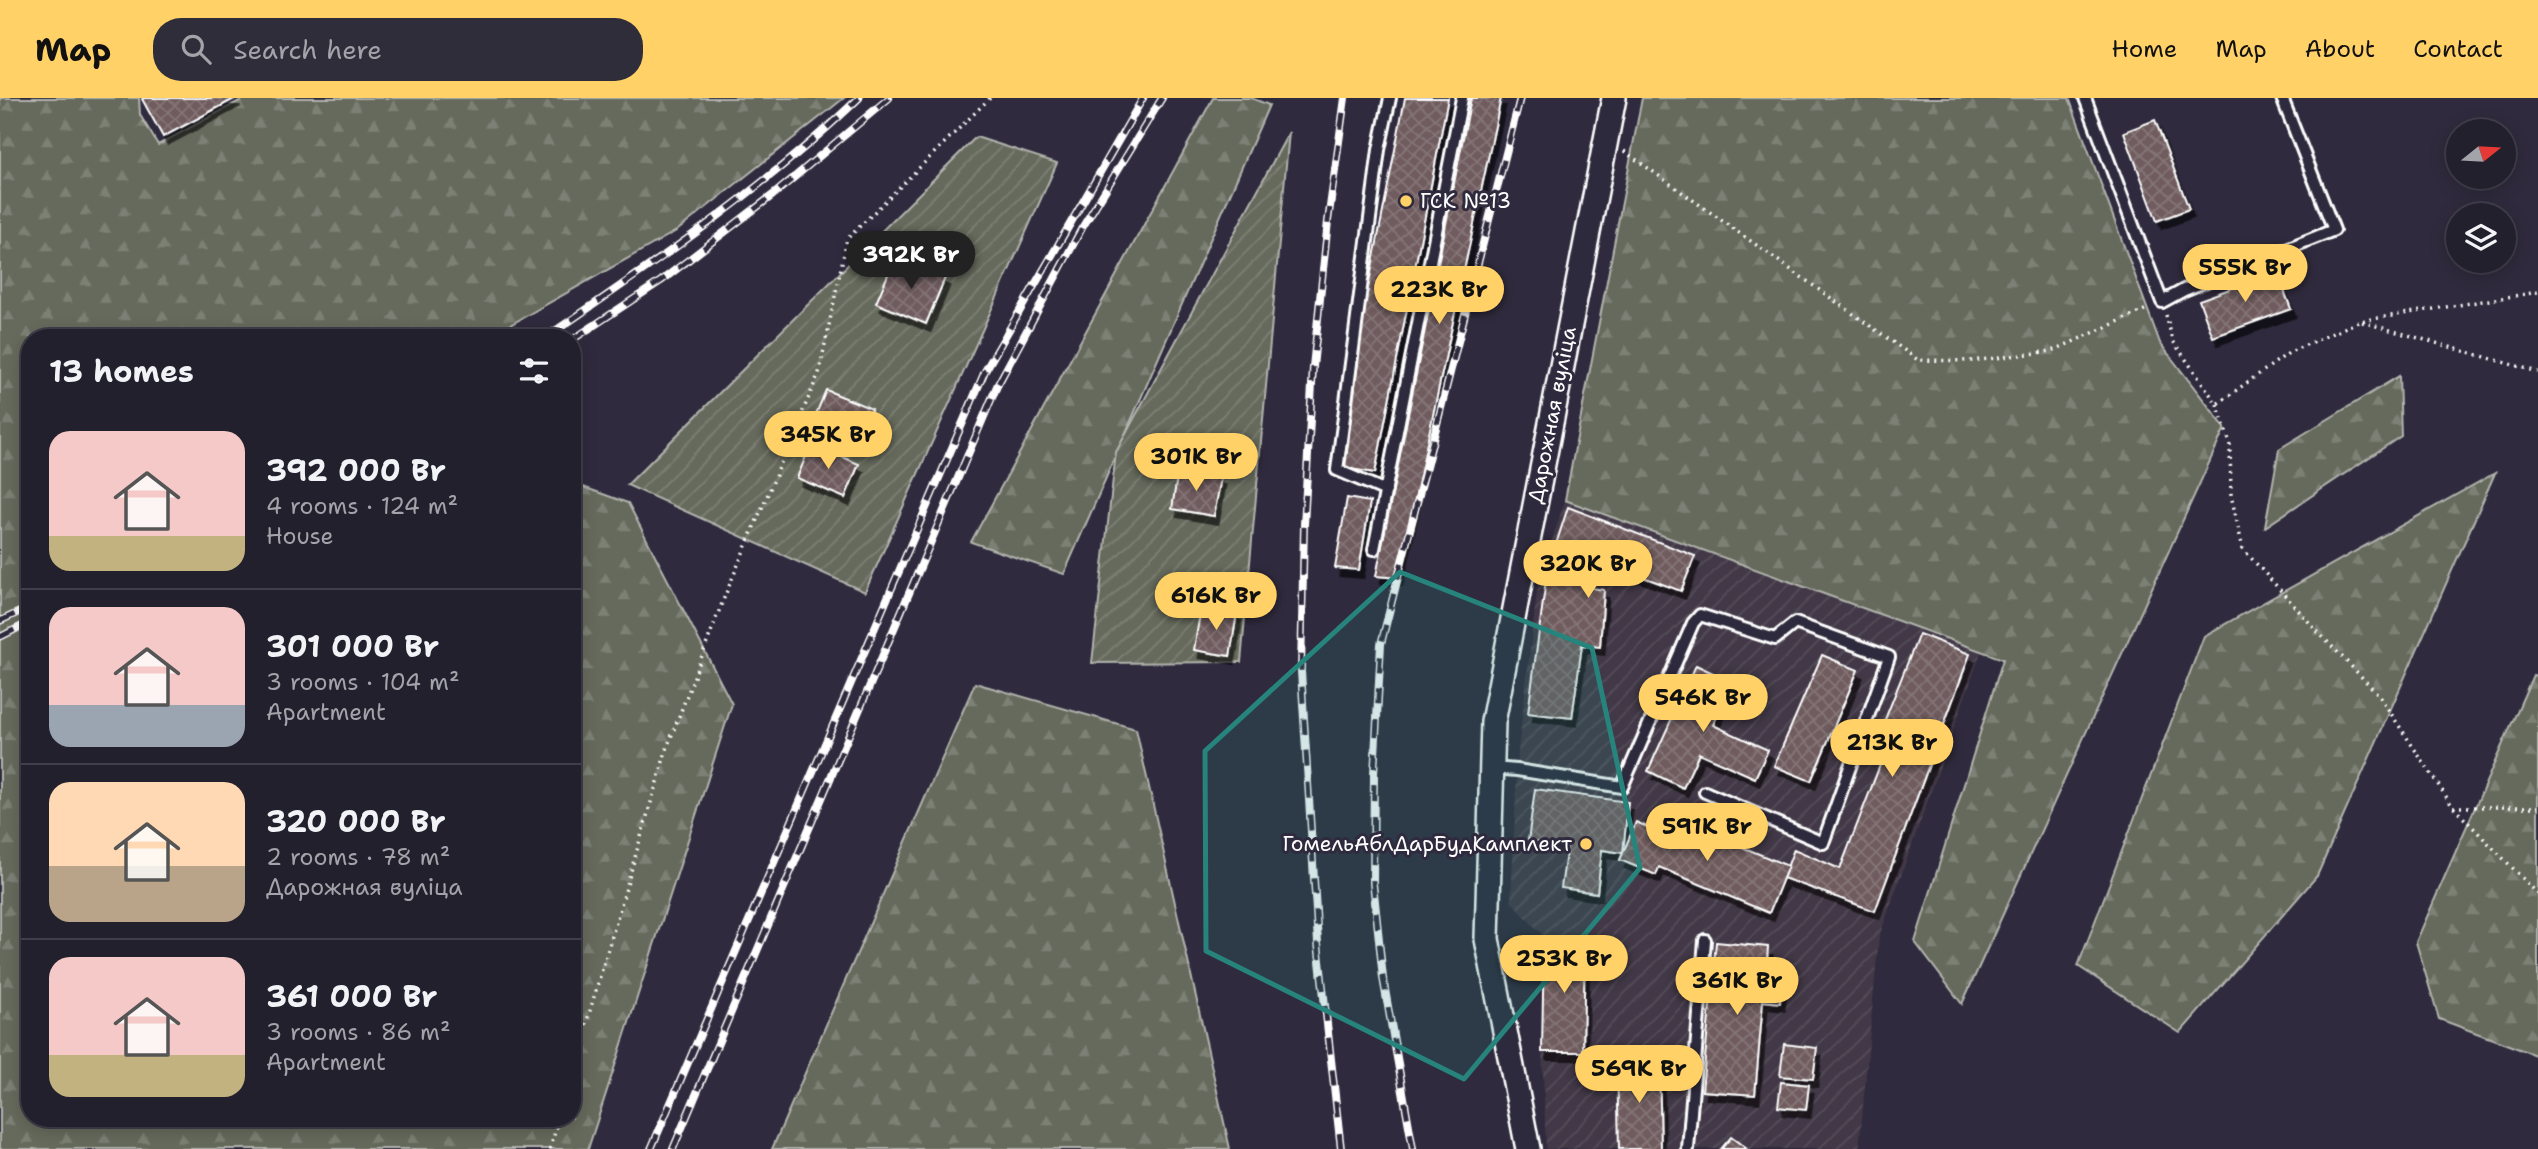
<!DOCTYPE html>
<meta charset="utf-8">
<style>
body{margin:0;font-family:"Shantell Sans",sans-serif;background:#2f2d3a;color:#f1f3f6;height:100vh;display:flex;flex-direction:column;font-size:26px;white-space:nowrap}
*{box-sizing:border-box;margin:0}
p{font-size:23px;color:#a3a3aa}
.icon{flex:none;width:38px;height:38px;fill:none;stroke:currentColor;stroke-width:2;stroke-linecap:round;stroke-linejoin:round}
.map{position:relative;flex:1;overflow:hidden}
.panel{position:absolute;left:21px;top:231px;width:560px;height:798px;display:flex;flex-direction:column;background:#23202e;border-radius:28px;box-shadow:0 4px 18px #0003,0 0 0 2px #403e4a}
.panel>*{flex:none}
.needle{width:46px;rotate:72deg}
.tools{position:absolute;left:2446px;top:21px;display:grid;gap:14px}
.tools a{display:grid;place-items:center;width:70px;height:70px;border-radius:50%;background:#23202e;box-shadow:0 4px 18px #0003,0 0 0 2px #403e4a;font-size:35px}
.price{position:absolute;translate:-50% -60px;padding:0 16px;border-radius:24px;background:#ffd166;color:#111;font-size:23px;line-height:46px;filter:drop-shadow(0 2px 4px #0008)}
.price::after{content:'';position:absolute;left:50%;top:42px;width:21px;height:16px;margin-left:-10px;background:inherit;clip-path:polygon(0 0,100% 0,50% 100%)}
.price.current{background:#222;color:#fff}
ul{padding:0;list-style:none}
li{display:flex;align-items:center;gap:21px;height:175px;padding:0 28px}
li+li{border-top:2px solid #403e4a}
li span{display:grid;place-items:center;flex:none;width:196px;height:140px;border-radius:21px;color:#555}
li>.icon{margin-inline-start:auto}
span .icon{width:84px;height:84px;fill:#fffc;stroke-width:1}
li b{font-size:30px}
h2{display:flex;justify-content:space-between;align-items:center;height:84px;padding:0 28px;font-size:30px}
header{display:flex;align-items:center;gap:42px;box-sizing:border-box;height:98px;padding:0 35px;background:#ffd166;color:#111}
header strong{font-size:33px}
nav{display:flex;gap:38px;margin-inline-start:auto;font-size:24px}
.search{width:490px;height:63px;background:#2f2d3a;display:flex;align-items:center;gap:18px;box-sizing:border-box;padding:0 24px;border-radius:28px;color:#a3a3aa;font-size:26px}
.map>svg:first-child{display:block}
.industrial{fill:url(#industrial-furrows)}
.forest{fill:url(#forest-firs);stroke:#b2b4ae;stroke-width:2}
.garden{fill:url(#garden-furrows);stroke:#b2b4ae;stroke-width:2}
.building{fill:url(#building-cross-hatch);stroke:#fff;stroke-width:2;filter:url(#shadow)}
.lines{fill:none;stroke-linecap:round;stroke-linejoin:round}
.service-casing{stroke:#fff;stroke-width:16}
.minor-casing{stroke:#fff;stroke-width:28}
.path{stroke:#fff;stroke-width:3.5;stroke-dasharray:2 5;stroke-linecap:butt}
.service{stroke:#2f2a3d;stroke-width:10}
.minor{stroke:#2f2a3d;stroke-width:23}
.rail-casing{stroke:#fff;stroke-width:8}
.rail{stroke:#2f2a3d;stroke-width:5;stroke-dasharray:16;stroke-linecap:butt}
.marked{fill:#27847c;fill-opacity:0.2;stroke:#27847c;stroke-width:5;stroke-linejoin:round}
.poi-dot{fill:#ffd166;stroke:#2f2a3d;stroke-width:2.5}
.labels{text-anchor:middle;stroke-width:6;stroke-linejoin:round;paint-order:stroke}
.poi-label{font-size:21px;fill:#fff;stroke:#2f2a3d;text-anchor:start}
.street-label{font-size:21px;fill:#fff;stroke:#2f2a3d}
</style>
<header>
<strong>Map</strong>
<div class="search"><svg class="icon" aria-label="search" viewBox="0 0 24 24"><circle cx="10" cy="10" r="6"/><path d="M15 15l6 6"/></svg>Search here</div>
<nav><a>Home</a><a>Map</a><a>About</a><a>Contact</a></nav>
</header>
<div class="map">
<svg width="2538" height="1051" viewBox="0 0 2538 1051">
<defs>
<pattern id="industrial-furrows" width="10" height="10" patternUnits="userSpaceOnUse" patternTransform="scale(1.75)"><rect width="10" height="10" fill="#423947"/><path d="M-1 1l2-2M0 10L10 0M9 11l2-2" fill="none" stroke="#554d59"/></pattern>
<pattern id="forest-firs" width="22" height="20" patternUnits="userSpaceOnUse" patternTransform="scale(1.75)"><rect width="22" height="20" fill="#666a5c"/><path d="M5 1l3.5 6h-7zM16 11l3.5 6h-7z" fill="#7d8074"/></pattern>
<pattern id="garden-furrows" width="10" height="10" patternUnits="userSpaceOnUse" patternTransform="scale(1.75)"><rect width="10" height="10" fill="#666a5c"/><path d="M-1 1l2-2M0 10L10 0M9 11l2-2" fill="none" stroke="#7d8074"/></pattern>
<pattern id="building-cross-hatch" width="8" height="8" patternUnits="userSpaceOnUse" patternTransform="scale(1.75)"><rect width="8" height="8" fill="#705c5e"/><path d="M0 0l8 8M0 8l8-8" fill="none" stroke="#857476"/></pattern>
<filter id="shadow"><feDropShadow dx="4.5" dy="8" stdDeviation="0" flood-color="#0009"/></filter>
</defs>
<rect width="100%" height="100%" fill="#2f2a3d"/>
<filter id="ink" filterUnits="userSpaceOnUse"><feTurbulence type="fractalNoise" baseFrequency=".0143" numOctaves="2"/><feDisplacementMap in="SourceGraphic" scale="14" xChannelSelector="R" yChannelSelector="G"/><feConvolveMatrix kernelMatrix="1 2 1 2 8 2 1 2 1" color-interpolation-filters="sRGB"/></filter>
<g filter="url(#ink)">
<!-- industrial -->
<path class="industrial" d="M 1565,402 L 1984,546 L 1879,839 L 1859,1051 L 1546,1051 L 1542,954 L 1544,839 L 1511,803 L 1518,654 L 1538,485 Z"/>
<!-- forest -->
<g class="forest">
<path d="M 0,0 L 139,0 L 140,17 L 158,47 L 245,0 L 844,0 L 678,132 L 487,240 L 30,240 L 30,1020 L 572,1020 L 572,385 L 628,405 L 732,606 L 588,1051 L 0,1051 Z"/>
<path d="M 1213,0 L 1251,0 L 1269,7 L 1064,476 L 971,444 Z"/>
<path d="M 1642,0 L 2069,0 L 2160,245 L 2225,330 L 1962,906 L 1915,844 L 2003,561 L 1565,402 Z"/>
<path d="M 2399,278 L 2401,338 L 2265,429 L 2279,351 Z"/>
<path d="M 2495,375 L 2317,778 L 2180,935 L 2078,868 L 2204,538 Z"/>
<path d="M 2533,577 L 2538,578 L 2538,958 L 2439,921 L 2416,844 Z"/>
<path d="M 975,585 L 1136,631 L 1230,1051 L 772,1051 Z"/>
</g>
<!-- garden -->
<g class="garden">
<path d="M 1289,34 L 1241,564 L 1092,565 L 1116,354 Z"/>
<path d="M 976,39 L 1057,65 L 865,494 L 627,387 Z"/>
</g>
<!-- building -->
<g class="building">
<path d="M 144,0 L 236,0 L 163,39 L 142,1 Z"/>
<path d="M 1405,0 L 1448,0 L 1375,375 L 1345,370 L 1365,206 Z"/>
<path d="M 1471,0 L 1501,0 L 1398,480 L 1376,478 Z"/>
<path d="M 2155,22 L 2189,111 L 2157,123 L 2124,34 Z"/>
<path d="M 895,160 L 945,180 L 926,226 L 876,205 Z"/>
<path d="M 2277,174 L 2291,211 L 2213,239 L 2199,202 Z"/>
<path d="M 826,292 L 872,311 L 860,340 L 814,321 Z"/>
<path d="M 811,346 L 859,366 L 845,400 L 797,380 Z"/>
<path d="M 1178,372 L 1221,379 L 1214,418 L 1172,411 Z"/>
<path d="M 1347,400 L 1370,404 L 1359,472 L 1335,470 Z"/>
<path d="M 1568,409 L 1695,458 L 1681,493 L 1589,459 L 1586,489 L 1604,492 L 1600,549 L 1582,547 L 1572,620 L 1528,615 L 1547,474 Z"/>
<path d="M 1201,509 L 1237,515 L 1230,558 L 1194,552 Z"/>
<path d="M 1919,536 L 1970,556 L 1875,813 L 1783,780 L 1794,751 L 1840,771 L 1895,628 L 1884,624 Z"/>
<path d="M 1822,557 L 1858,572 L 1811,683 L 1774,668 Z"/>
<path d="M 1696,567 L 1732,584 L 1713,627 L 1768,652 L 1755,680 L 1699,655 L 1683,690 L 1648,673 Z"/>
<path d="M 1535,691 L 1628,704 L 1623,755 L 1602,752 L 1597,795 L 1561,790 L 1567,748 L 1528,743 Z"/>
<path d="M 1675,721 L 1788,768 L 1769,815 L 1659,769 L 1656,777 L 1620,762 L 1636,724 L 1668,738 Z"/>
<path d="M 1544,839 L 1585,839 L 1583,954 L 1542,954 Z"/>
<path d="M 1716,844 L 1768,849 L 1766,877 L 1782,883 L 1780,905 L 1763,903 L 1755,997 L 1702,993 Z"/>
<path d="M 1784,946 L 1817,950 L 1813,981 L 1780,978 Z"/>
<path d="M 1659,963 L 1661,1051 L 1619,1051 L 1617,964 Z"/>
<path d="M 1781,984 L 1809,987 L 1806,1012 L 1778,1009 Z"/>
<path d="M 1731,1039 L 1747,1051 L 1721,1051 Z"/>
</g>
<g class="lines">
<!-- service casing -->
<g class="service-casing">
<g id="service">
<path d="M 2085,0 L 2162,204 L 2184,192 L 2334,132 L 2282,0"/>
<path d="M 1386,393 L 1337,372 L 1379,52 L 1390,0"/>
<path d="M 1374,451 L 1462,0"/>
<path d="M 1492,670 L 1517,672 L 1622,689 L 1693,525 L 1700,517 L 1775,541 L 1795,525 L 1889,559 L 1823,745 L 1705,694"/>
<path d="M 1688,1051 L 1705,842"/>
</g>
</g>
<!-- minor casing -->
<g class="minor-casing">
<path id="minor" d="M 1528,1051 L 1487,841 L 1493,624 L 1614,0"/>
</g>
<!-- path -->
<g class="path">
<path d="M 1624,53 L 1918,262 L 1972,263 L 2052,253 L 2149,210"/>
<path d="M 2166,217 L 2173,243 L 2217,306 L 2290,254 L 2360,223 L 2538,194"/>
<path d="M 2362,224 L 2538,274"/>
<path d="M 2217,306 L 2230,345 L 2231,397 L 2243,451 L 2318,534 L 2378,596 L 2453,709 L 2538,796"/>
<path d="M 2453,709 L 2538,709"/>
<path d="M 572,974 L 667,650 L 724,500 L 819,275 L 847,141 L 990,0"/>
<path d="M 550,1051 L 559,1020"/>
</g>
<!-- service -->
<use href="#service" class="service"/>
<!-- minor -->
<use href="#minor" class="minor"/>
<!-- rail casing -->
<g class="rail-casing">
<g id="rail">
<path d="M 545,240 C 653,166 764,91 859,0"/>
<path d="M 572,242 L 661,183 L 773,97 L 889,0"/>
<path d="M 0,523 L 30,509"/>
<path d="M 0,539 L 30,524"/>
<path d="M 651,1051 L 985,273 L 1143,0"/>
<path d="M 673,1051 L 997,288 L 1082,130 L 1162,0"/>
<path d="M 1341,1051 L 1318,845 L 1301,573 L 1304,427 L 1313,269 L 1328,123 L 1345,0"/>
<path d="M 1413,1051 L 1383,880 L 1373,785 L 1374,676 L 1381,546 L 1520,0"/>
</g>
</g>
<!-- rail -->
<use href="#rail" class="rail"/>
</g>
</g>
<!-- marked area -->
<path class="marked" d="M 1400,474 L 1592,550 L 1640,770 L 1464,981 L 1206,853 L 1205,653 Z"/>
<!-- markers -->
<g class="poi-dot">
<circle cx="1406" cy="103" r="7"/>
<circle cx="1586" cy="746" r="7"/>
</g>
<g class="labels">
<!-- poi labels -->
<g class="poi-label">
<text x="1420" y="110">ГСК №13</text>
<text x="1572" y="753" text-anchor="end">ГомельАблДарБудКамплект</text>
</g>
<!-- street labels -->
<g class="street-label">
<text transform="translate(1552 317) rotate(-79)" y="7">Дарожная вуліца</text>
</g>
</g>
</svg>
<div class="tools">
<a><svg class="needle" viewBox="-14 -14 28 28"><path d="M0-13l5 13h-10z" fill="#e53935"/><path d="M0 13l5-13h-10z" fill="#a3a3aa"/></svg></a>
<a><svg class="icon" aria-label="layers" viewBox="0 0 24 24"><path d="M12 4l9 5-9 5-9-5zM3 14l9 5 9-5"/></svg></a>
</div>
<b class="price current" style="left:911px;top:193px">392K Br</b>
<b class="price" style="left:2245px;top:206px">555K Br</b>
<b class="price" style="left:1439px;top:228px">223K Br</b>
<b class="price" style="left:828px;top:373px">345K Br</b>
<b class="price" style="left:1196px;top:395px">301K Br</b>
<b class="price" style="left:1588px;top:502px">320K Br</b>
<b class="price" style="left:1216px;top:534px">616K Br</b>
<b class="price" style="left:1703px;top:636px">546K Br</b>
<b class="price" style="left:1892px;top:681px">213K Br</b>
<b class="price" style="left:1707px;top:765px">591K Br</b>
<b class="price" style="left:1564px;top:897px">253K Br</b>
<b class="price" style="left:1737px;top:919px">361K Br</b>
<b class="price" style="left:1639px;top:1007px">569K Br</b>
<section class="panel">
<h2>13 homes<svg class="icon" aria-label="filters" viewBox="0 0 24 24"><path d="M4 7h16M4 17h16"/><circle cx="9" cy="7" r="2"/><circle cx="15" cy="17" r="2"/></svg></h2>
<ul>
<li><span style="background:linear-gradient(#f6c9c9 75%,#c2b280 0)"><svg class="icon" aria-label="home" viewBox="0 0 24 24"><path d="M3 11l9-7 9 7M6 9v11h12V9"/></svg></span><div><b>392 000 Br</b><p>4 rooms · 124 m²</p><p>House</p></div></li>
<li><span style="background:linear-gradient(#f6c9c9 70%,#9aa5b1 0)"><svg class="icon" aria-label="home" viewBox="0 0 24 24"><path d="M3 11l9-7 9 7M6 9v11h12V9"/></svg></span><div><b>301 000 Br</b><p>3 rooms · 104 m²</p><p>Apartment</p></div></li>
<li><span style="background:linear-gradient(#ffd9b3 60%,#b9a48a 0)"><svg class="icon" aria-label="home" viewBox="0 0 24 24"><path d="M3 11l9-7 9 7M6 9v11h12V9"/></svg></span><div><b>320 000 Br</b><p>2 rooms · 78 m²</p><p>Дарожная вуліца</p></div></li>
<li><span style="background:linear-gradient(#f6c9c9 70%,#c2b280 0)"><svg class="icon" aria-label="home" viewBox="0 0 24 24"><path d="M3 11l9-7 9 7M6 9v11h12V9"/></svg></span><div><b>361 000 Br</b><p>3 rooms · 86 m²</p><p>Apartment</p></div></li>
</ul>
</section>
</div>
